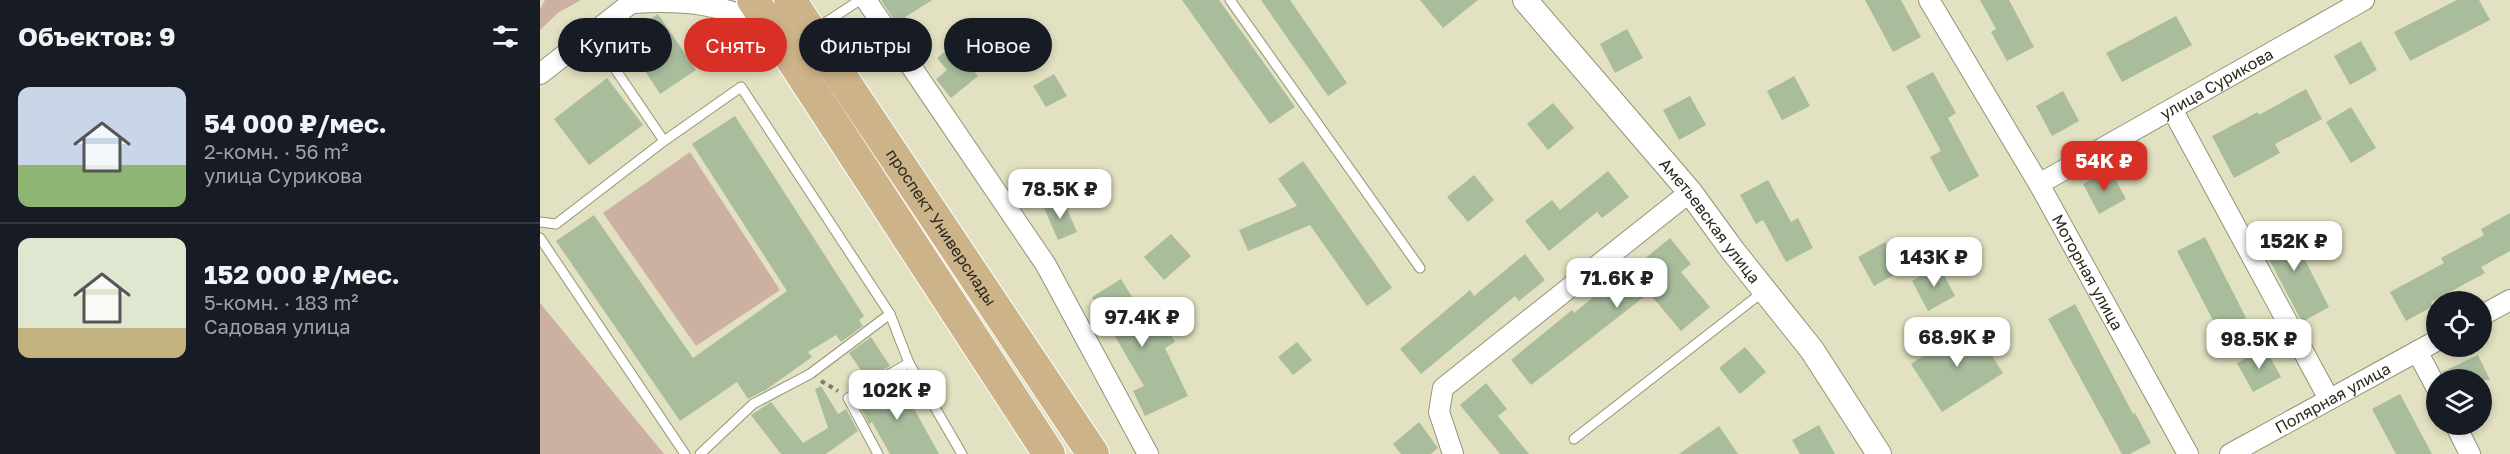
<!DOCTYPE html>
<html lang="ru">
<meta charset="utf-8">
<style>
body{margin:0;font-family:"Golos Text",sans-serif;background:#20242c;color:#f1f3f6;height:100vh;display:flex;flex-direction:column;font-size:22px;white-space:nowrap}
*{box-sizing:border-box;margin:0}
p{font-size:20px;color:#9ea1a6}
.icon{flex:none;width:33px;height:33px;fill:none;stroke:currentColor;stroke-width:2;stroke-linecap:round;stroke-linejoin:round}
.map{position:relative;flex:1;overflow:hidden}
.panel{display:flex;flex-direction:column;background:#171b24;width:540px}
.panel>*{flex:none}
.hud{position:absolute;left:18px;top:18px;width:570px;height:54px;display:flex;gap:12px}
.fabs{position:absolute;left:1886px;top:291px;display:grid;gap:12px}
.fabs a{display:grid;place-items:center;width:66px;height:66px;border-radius:50%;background:#171b24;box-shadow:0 3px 9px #0003;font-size:30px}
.price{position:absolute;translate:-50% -51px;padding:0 14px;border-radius:12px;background:#fff;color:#222;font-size:20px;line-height:39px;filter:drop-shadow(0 2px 3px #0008)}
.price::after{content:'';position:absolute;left:50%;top:36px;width:18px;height:14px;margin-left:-9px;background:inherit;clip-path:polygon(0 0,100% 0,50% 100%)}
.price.on{background:#d93025;color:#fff}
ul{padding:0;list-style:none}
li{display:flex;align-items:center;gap:18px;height:150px;padding:0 18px}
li+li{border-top:2px solid #363941}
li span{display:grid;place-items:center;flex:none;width:168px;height:120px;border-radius:12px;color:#555}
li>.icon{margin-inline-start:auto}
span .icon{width:72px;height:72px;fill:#fffc;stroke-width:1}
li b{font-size:26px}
h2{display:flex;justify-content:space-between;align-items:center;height:72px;padding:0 18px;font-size:26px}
.pill{padding:0 21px;border-radius:27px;background:#171b24;box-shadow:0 3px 9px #0003;font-size:21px;line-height:54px}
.pill.on{background:#d93025;color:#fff}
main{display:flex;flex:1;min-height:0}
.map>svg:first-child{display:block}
.green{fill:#ccb1a2}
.building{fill:#a9bd9d}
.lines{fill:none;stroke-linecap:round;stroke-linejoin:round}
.service-casing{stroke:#949375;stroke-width:11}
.minor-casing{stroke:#949375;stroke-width:22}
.tertiary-casing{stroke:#949375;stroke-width:26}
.primary-casing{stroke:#fff;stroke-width:34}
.path{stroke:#7d7c67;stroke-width:4;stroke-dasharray:4.5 4.5;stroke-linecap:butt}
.service{stroke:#fff;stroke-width:9}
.minor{stroke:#fff;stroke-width:20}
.tertiary{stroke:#fff;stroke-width:24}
.primary{stroke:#cdb389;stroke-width:32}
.labels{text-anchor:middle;stroke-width:4.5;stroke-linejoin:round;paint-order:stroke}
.street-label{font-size:16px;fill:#2a2a1d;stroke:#e2e1c1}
</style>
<main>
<section class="panel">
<h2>Объектов: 9<svg class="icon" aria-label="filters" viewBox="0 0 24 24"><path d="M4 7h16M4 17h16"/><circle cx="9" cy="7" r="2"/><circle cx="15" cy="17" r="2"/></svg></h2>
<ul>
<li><span style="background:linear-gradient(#c9d6e8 65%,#8fb573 0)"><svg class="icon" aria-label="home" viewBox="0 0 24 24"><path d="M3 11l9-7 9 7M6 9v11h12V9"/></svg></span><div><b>54 000 ₽/мес.</b><p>2-комн. · 56 m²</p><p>улица Сурикова</p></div></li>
<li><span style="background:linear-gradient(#dfe7d0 75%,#c2b280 0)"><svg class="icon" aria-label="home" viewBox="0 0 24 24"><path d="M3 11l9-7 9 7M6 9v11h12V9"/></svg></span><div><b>152 000 ₽/мес.</b><p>5-комн. · 183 m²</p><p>Садовая улица</p></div></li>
</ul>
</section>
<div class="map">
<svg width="1970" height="454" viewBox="0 0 1970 454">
<rect width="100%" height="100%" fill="#e2e1c1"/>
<!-- green -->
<g class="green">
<path d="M 5,0 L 41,0 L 19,12 L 0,30 L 0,9 Z"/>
<path d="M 150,152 L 240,290 L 156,346 L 63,213 Z"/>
<path d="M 0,303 L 124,454 L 0,454 Z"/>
</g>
<!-- building -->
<g class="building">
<path d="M 341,0 L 392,0 L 356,23 Z"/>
<path d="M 642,0 L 679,0 L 755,107 L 730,124 Z"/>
<path d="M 721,0 L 750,0 L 807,83 L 788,96 Z"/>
<path d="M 880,0 L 938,0 L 903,28 Z"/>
<path d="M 1325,0 L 1361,0 L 1381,37 L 1353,52 Z"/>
<path d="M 1440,0 L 1469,0 L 1494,47 L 1467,61 L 1451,32 L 1456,29 Z"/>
<path d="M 1917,0 L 1939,0 L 1950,20 L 1870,61 L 1854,32 Z"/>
<path d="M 118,14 L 156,70 L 120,94 L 83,37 Z"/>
<path d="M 1636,16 L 1652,45 L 1582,82 L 1566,53 Z"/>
<path d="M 1087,29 L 1103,58 L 1075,73 L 1060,44 Z"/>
<path d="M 1821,41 L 1837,70 L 1810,85 L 1794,56 Z"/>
<path d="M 413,45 L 438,76 L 411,98 L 396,79 L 407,70 L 397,58 Z"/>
<path d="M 1393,72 L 1416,113 L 1408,118 L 1439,176 L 1409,192 L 1390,157 L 1401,151 L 1366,86 Z"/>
<path d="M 514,74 L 527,96 L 506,107 L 493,86 Z"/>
<path d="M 1254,76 L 1270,106 L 1242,120 L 1227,91 Z"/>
<path d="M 67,78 L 103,125 L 49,165 L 14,119 Z"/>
<path d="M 1766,89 L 1782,119 L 1735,144 L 1740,153 L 1694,178 L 1672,136 L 1718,112 L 1719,115 Z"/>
<path d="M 1523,91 L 1539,121 L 1512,136 L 1496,106 Z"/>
<path d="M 1150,96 L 1166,125 L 1139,140 L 1123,110 Z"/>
<path d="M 1013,103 L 1034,128 L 1008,150 L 987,124 Z"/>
<path d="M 1811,107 L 1836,148 L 1811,163 L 1786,122 Z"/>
<path d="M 195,116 L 324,316 L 319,320 L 323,326 L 301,342 L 296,335 L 268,352 L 272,357 L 227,389 L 208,399 L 197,382 L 140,421 L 16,241 L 54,215 L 153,358 L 247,291 L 152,144 Z"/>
<path d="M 763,161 L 852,288 L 827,306 L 770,225 L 708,251 L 699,230 L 757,206 L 738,179 Z"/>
<path d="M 1570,170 L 1586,199 L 1559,214 L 1543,184 Z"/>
<path d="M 1068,171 L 1089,197 L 1062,218 L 1057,212 L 1009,251 L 985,221 L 1012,200 L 1020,210 Z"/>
<path d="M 934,175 L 954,200 L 928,222 L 907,197 Z"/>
<path d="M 1228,180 L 1251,222 L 1258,218 L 1273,248 L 1246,262 L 1223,220 L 1216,224 L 1200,195 Z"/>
<path d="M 523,200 L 537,232 L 518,240 L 504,208 Z"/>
<path d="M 1970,213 L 1970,251 L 1941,267 L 1945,273 L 1891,302 L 1893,306 L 1866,321 L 1850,292 L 1904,263 L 1901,258 L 1944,235 L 1941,229 Z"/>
<path d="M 1746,223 L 1789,307 L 1762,322 L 1718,238 Z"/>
<path d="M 631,234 L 651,256 L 624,280 L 604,257 Z"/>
<path d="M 1665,237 L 1706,318 L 1679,332 L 1637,251 Z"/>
<path d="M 1130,238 L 1151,264 L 1141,272 L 1170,307 L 1141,331 L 1109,293 L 991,385 L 971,360 L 1032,310 L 1034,313 L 1073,281 L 1075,283 Z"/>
<path d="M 1345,242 L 1361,271 L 1334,286 L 1318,257 Z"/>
<path d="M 985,254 L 1005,280 L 979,301 L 975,296 L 881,374 L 860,349 L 930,290 L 934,296 Z"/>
<path d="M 1399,266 L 1415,296 L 1388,311 L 1372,281 Z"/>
<path d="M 581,279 L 608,323 L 619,315 L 635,342 L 625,348 L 648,396 L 605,416 L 593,391 L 604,386 L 552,297 Z"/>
<path d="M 1535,304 L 1593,414 L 1595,413 L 1611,443 L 1590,454 L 1582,454 L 1508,319 Z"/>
<path d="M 1432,325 L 1463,373 L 1402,412 L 1371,364 Z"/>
<path d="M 331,337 L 350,366 L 327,379 L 309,353 Z"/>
<path d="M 757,342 L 772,360 L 753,375 L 738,357 Z"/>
<path d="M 1205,347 L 1226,372 L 1200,394 L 1179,368 Z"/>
<path d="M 1725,348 L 1741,377 L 1713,392 L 1697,363 Z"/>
<path d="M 1938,355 L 1950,380 L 1906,380 L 1902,372 Z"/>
<path d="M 357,378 L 399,454 L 350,454 L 332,422 L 329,424 L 318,402 Z"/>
<path d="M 946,383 L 967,409 L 958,416 L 989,454 L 960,454 L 920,405 Z"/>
<path d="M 281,386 L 298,414 L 306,409 L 318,431 L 286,454 L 241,454 L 211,415 L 231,402 L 263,443 L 288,428 L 275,389 Z"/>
<path d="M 1860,394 L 1892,454 L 1856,454 L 1832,409 Z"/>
<path d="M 879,422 L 898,448 L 891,454 L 861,454 L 853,444 Z"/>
<path d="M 1279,425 L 1295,454 L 1260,454 L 1252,440 Z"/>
<path d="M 1179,426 L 1198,454 L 1139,454 Z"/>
</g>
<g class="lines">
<!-- service casing -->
<g class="service-casing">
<g id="service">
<path d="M 690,0 L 880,268"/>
<path d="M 274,30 L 320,0"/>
<path d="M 52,35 L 124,141 L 201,87 L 350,314 L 270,374 L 213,404 L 160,454"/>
<path d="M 0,222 L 16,224 L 124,141"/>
<path d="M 0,238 L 145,454"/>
<path d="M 350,314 L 369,363 L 422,454"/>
<path d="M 1034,439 L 1224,291"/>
<path d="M 338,454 L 308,398 L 369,363"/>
</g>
</g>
<!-- minor casing -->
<g class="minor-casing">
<g id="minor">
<path d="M 326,0 L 506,265 L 608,454"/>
<path id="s1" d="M 1389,0 L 1499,184 L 1648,454"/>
<path d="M 94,3 C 140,0 187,3 227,28"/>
<path d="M 0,74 L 95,0"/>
<path d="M 1632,109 L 1789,399"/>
<path id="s2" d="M 1499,184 L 1824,0"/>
<path d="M 1941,316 L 1970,300"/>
<path d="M 1877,351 L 1896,387"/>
<path d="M 1915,424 L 1930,454"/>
<path d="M 913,454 L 899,412 L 903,388 L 1150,192"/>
<path id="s3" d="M 1690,454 L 1896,341"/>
</g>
</g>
<!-- tertiary casing -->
<g class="tertiary-casing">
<g id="tertiary">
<path id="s4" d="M 985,0 L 1150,192 L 1193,251 L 1272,350 L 1339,454"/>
</g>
</g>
<!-- primary casing -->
<g class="primary-casing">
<g id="primary">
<path d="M 213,0 L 509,454"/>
<path id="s5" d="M 250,0 L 553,454"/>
</g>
</g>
<!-- path -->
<path class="path" d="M 281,381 L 298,391"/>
<!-- service -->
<use href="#service" class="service"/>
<!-- minor -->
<use href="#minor" class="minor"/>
<!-- tertiary -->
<use href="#tertiary" class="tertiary"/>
<!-- primary -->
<use href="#primary" class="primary"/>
</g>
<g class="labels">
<!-- street labels -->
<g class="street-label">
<text dy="6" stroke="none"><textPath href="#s2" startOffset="204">улица Сурикова</textPath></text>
<text dy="6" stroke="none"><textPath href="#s4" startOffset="288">Аметьевская улица</textPath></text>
<text dy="6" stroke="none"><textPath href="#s5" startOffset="273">проспект Универсиады</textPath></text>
<text dy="6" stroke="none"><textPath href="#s1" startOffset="315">Моторная улица</textPath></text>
<text dy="6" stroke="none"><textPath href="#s3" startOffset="117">Полярная улица</textPath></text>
</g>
</g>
</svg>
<div class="fabs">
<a><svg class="icon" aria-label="locate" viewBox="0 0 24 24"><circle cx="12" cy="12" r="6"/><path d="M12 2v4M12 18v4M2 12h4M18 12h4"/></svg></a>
<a><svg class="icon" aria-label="layers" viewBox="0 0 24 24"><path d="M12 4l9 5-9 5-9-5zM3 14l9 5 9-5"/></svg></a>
</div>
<b class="price on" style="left:1564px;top:192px">54K ₽</b>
<b class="price" style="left:520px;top:220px">78.5K ₽</b>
<b class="price" style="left:1754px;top:272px">152K ₽</b>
<b class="price" style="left:1394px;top:288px">143K ₽</b>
<b class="price" style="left:1077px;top:309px">71.6K ₽</b>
<b class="price" style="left:602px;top:348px">97.4K ₽</b>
<b class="price" style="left:1417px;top:368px">68.9K ₽</b>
<b class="price" style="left:1719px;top:370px">98.5K ₽</b>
<b class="price" style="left:357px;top:421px">102K ₽</b>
<div class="hud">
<a class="pill">Купить</a>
<a class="pill on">Снять</a>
<a class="pill">Фильтры</a>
<a class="pill">Новое</a>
</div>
</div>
</main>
